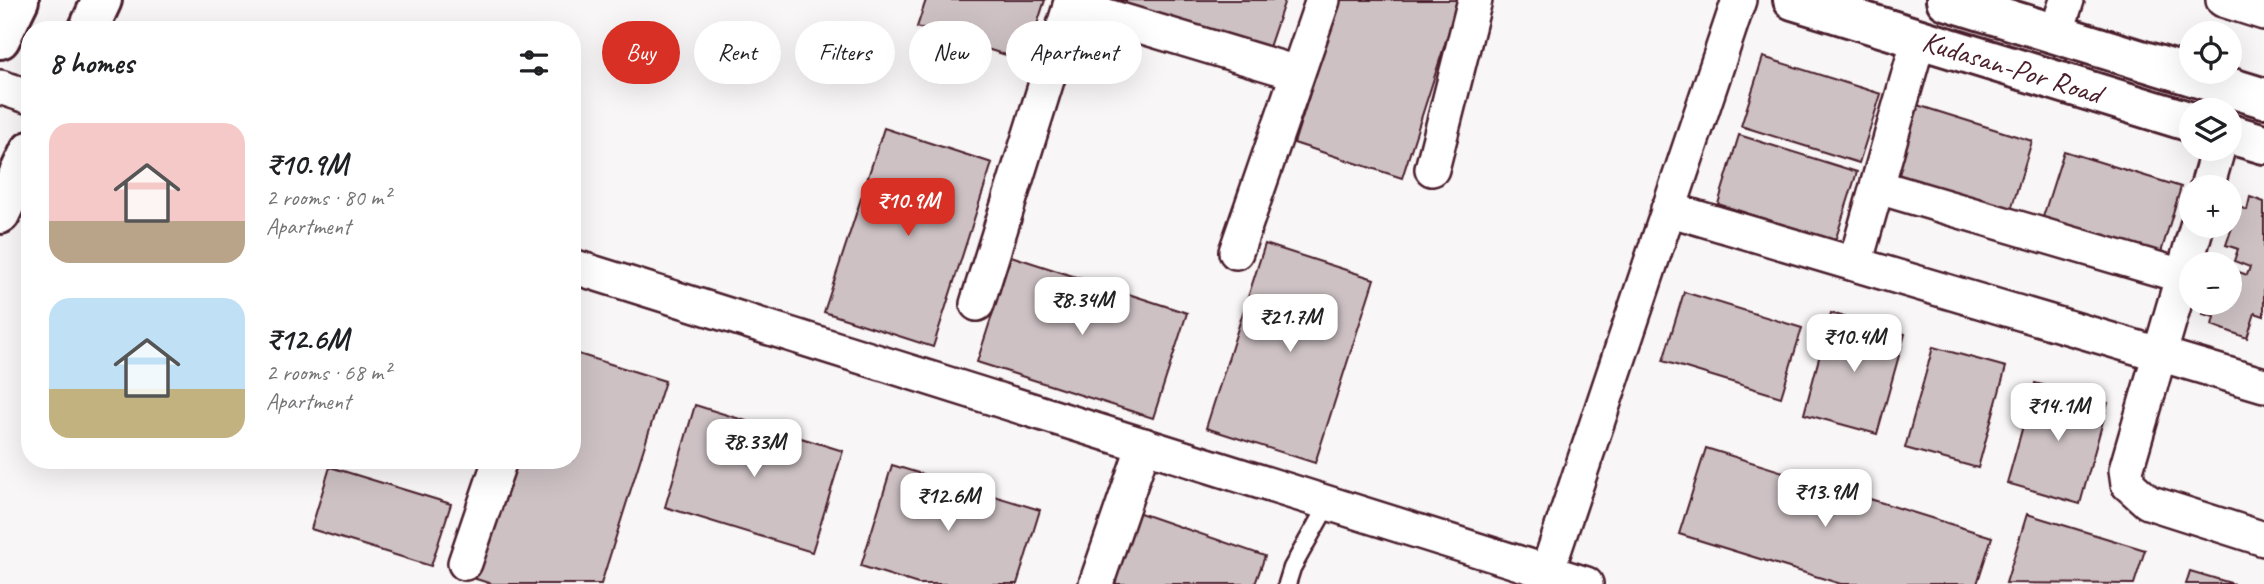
<!DOCTYPE html>
<meta charset="utf-8">
<style>
body{margin:0;font-family:Caveat,sans-serif;background:#f2f2f2;color:#202124;height:100vh;display:flex;flex-direction:column;font-size:26px;white-space:nowrap}
*{box-sizing:border-box;margin:0}
p{font-size:23px;color:#757577}
.icon{flex:none;width:38px;height:38px;fill:none;stroke:currentColor;stroke-width:2;stroke-linecap:round;stroke-linejoin:round}
.map{position:relative;flex:1;overflow:hidden}
.panel{position:absolute;left:21px;top:21px;width:560px;height:448px;display:flex;flex-direction:column;background:#fff;border-radius:28px;box-shadow:0 7px 28px #0002}
.panel>*{flex:none}
.guide{position:absolute;left:602px;top:21px;width:665px;height:63px;display:flex;gap:14px}
.tools{position:absolute;left:2179px;top:21px;display:grid;gap:14px}
.tools a{display:grid;place-items:center;width:63px;height:63px;border-radius:50%;background:#fff;box-shadow:0 7px 28px #0002;font-size:35px}
.price{position:absolute;translate:-50% -60px;padding:0 16px;border-radius:14px;background:#fff;color:#222;font-size:23px;line-height:46px;filter:drop-shadow(0 2px 4px #0008)}
.price::after{content:'';position:absolute;left:50%;top:42px;width:21px;height:16px;margin-left:-10px;background:inherit;clip-path:polygon(0 0,100% 0,50% 100%)}
.price.active{background:#d93025;color:#fff}
ul{padding:0;list-style:none}
li{display:flex;align-items:center;gap:21px;height:175px;padding:0 28px}
li span{display:grid;place-items:center;flex:none;width:196px;height:140px;border-radius:21px;color:#555}
li>.icon{margin-inline-start:auto}
span .icon{width:84px;height:84px;fill:#fffc;stroke-width:1}
li b{font-size:30px}
h2{display:flex;justify-content:space-between;align-items:center;height:84px;padding:0 28px;font-size:30px}
.pill{padding:0 24px;border-radius:32px;background:#fff;box-shadow:0 7px 28px #0002;font-size:24px;line-height:63px}
.pill.active{background:#d93025;color:#fff}
.map>svg:first-child{display:block}
.building{fill:#cdc1c4;stroke:#4a1f2b;stroke-width:2}
.lines{fill:none;stroke-linecap:round;stroke-linejoin:round}
.service-casing{stroke:#4a1f2b;stroke-width:21}
.minor-casing{stroke:#4a1f2b;stroke-width:38}
.tertiary-casing{stroke:#4a1f2b;stroke-width:44}
.service{stroke:#fff;stroke-width:16}
.minor{stroke:#fff;stroke-width:33}
.tertiary{stroke:#fff;stroke-width:38}
.labels{text-anchor:middle;stroke-width:5;stroke-linejoin:round;paint-order:stroke}
.street-label{font-size:30px;fill:#4a1f2b;stroke:#fff}
</style>
<div class="map">
<svg width="2264" height="584" viewBox="0 0 2264 584">
<rect width="100%" height="100%" fill="#f8f6f7"/>
<filter id="ink" filterUnits="userSpaceOnUse"><feTurbulence type="fractalNoise" baseFrequency=".0143" numOctaves="2"/><feDisplacementMap in="SourceGraphic" scale="14" xChannelSelector="R" yChannelSelector="G"/><feConvolveMatrix kernelMatrix="1 2 1 2 8 2 1 2 1" color-interpolation-filters="sRGB"/></filter>
<g filter="url(#ink)">
<!-- building -->
<g class="building">
<path d="M 926,0 L 1045,0 L 1025,61 L 917,27 Z"/>
<path d="M 1113,0 L 1285,0 L 1268,50 Z"/>
<path d="M 1340,0 L 1459,0 L 1402,178 L 1294,143 Z"/>
<path d="M 1763,57 L 1881,94 L 1859,163 L 1741,126 Z"/>
<path d="M 1914,104 L 2032,141 L 2011,210 L 1893,173 Z"/>
<path d="M 884,128 L 992,163 L 933,347 L 824,312 Z"/>
<path d="M 1739,135 L 1857,172 L 1835,241 L 1718,204 Z"/>
<path d="M 2064,151 L 2181,187 L 2160,256 L 2042,220 Z"/>
<path d="M 2250,197 L 2264,202 L 2264,316 L 2255,313 L 2247,338 L 2212,325 L 2214,317 L 2203,314 L 2207,303 L 2230,303 L 2231,269 L 2247,275 L 2250,267 L 2234,261 L 2238,249 L 2226,245 L 2239,207 L 2247,210 Z"/>
<path d="M 1265,244 L 1374,279 L 1315,463 L 1206,428 Z"/>
<path d="M 1011,256 L 1187,313 L 1153,418 L 977,362 Z"/>
<path d="M 1684,292 L 1802,328 L 1781,397 L 1663,361 Z"/>
<path d="M 1831,313 L 1905,334 L 1877,434 L 1804,414 Z"/>
<path d="M 1933,347 L 2006,367 L 1978,468 L 1905,448 Z"/>
<path d="M 572,352 L 665,381 L 601,584 L 492,584 L 473,578 L 510,460 L 572,460 Z"/>
<path d="M 2035,383 L 2108,403 L 2080,504 L 2007,483 Z"/>
<path d="M 695,405 L 843,451 L 812,552 L 665,507 Z"/>
<path d="M 1706,448 L 1992,537 L 1977,584 L 1841,584 L 1679,534 Z"/>
<path d="M 892,465 L 1040,510 L 1017,584 L 918,584 L 861,566 Z"/>
<path d="M 330,467 L 451,504 L 431,566 L 311,529 Z"/>
<path d="M 1137,512 L 1265,556 L 1255,584 L 1113,584 Z"/>
<path d="M 2027,514 L 2145,550 L 2134,584 L 2006,583 Z"/>
<path d="M 2190,571 L 2234,584 L 2186,584 Z"/>
</g>
<g class="lines">
<!-- service casing -->
<g class="service-casing">
<path id="service" d="M 1287,584 L 1292,568 L 1329,502"/>
</g>
<!-- minor casing -->
<g class="minor-casing">
<g id="minor">
<path d="M 2223,0 L 2264,13"/>
<path d="M 1070,5 L 1297,73"/>
<path d="M 2056,34 L 2067,0"/>
<path d="M 0,87 L 30,97"/>
<path d="M 1432,169 L 1475,0"/>
<path d="M 1878,187 L 2182,276"/>
<path d="M 2207,187 L 2218,149"/>
<path d="M 1668,209 L 2264,385"/>
<path d="M 2197,226 L 2126,470 L 2128,484 L 2148,502 L 2264,539"/>
<path d="M 1236,252 L 1323,0"/>
<path d="M 1855,264 L 1919,38"/>
<path d="M 572,266 L 1586,584"/>
<path d="M 977,304 L 1072,0"/>
<path d="M 465,563 L 500,460"/>
<path d="M 1096,584 L 1144,445"/>
<path d="M 1543,584 L 1739,0"/>
</g>
</g>
<!-- tertiary casing -->
<g class="tertiary-casing">
<g id="tertiary">
<path id="s1" d="M 1793,0 L 2191,122"/>
<path d="M 1946,0 L 2264,98"/>
<path d="M 88,30 L 102,0"/>
<path d="M 0,39 L 19,0"/>
<path d="M 2230,134 L 2264,144"/>
<path d="M 0,214 L 30,151"/>
</g>
</g>
<!-- service -->
<use href="#service" class="service"/>
<!-- minor -->
<use href="#minor" class="minor"/>
<!-- tertiary -->
<use href="#tertiary" class="tertiary"/>
</g>
</g>
<g class="labels">
<!-- street labels -->
<g class="street-label">
<text dy="10" stroke="none"><textPath href="#s1" startOffset="229">Kudasan-Por Road</textPath></text>
</g>
</g>
</svg>
<div class="tools">
<a><svg class="icon" aria-label="locate" viewBox="0 0 24 24"><circle cx="12" cy="12" r="6"/><path d="M12 2v4M12 18v4M2 12h4M18 12h4"/></svg></a>
<a><svg class="icon" aria-label="layers" viewBox="0 0 24 24"><path d="M12 4l9 5-9 5-9-5zM3 14l9 5 9-5"/></svg></a>
<a>+</a>
<a>−</a>
</div>
<b class="price active" style="left:908px;top:238px">₹10.9M</b>
<b class="price" style="left:1082px;top:337px">₹8.34M</b>
<b class="price" style="left:1290px;top:354px">₹21.7M</b>
<b class="price" style="left:1854px;top:374px">₹10.4M</b>
<b class="price" style="left:2058px;top:443px">₹14.1M</b>
<b class="price" style="left:754px;top:479px">₹8.33M</b>
<b class="price" style="left:1825px;top:529px">₹13.9M</b>
<b class="price" style="left:948px;top:533px">₹12.6M</b>
<div class="guide">
<a class="pill active">Buy</a>
<a class="pill">Rent</a>
<a class="pill">Filters</a>
<a class="pill">New</a>
<a class="pill">Apartment</a>
</div>
<section class="panel">
<h2>8 homes<svg class="icon" aria-label="filters" viewBox="0 0 24 24"><path d="M4 7h16M4 17h16"/><circle cx="9" cy="7" r="2"/><circle cx="15" cy="17" r="2"/></svg></h2>
<ul>
<li><span style="background:linear-gradient(#f6c9c9 70%,#b9a48a 0)"><svg class="icon" aria-label="home" viewBox="0 0 24 24"><path d="M3 11l9-7 9 7M6 9v11h12V9"/></svg></span><div><b>₹10.9M</b><p>2 rooms · 80 m²</p><p>Apartment</p></div></li>
<li><span style="background:linear-gradient(#bfe0f5 65%,#c2b280 0)"><svg class="icon" aria-label="home" viewBox="0 0 24 24"><path d="M3 11l9-7 9 7M6 9v11h12V9"/></svg></span><div><b>₹12.6M</b><p>2 rooms · 68 m²</p><p>Apartment</p></div></li>
</ul>
</section>
</div>
